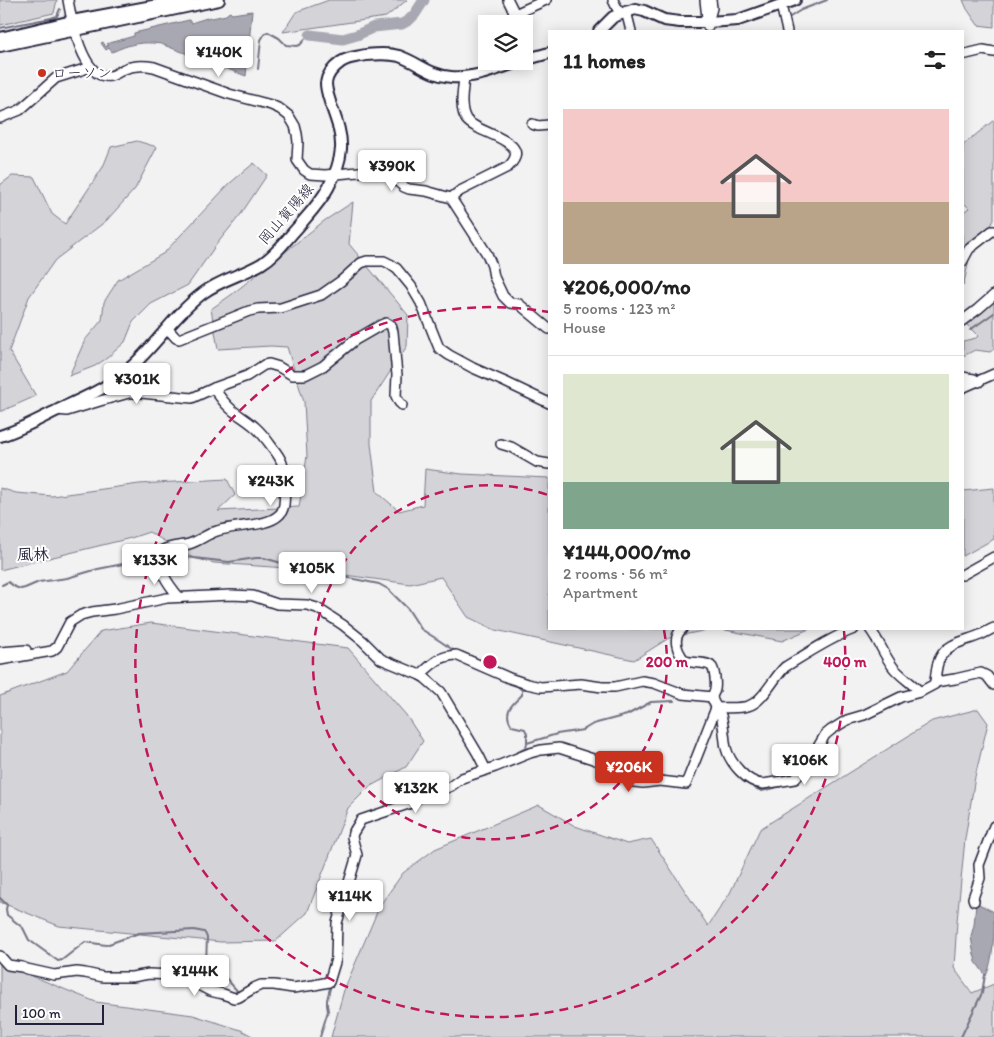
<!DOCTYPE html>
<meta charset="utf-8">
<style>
body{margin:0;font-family:Itim,"Klee One",sans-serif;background:#f2f2f2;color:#222;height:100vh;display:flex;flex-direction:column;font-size:19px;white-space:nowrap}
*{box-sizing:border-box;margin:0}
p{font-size:16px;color:#767676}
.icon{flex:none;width:28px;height:28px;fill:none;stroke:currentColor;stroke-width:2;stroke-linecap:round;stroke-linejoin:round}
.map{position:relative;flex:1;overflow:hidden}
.drawer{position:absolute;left:548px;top:30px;width:416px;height:600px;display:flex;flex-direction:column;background:#fff;border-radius:0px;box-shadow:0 2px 12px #0003}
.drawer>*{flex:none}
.fabs{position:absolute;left:478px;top:15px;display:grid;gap:10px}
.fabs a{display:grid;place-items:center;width:55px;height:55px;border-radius:0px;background:#fff;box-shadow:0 2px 12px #0003;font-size:25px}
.scale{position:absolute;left:15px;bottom:12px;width:89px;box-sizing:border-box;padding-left:5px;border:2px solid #22223b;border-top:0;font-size:14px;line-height:18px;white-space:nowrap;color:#22223b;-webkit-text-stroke:4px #fff;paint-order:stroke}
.price{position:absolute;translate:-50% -42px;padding:0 11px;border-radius:5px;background:#fff;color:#222;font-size:16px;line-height:32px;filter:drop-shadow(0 1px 2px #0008)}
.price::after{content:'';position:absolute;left:50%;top:30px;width:15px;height:11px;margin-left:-8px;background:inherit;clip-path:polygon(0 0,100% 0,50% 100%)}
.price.active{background:#c8321e;color:#fff}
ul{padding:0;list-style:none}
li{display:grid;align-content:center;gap:10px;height:265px;padding:0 15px}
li+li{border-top:1px solid #e0e0e0}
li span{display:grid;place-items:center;height:155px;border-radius:0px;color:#555}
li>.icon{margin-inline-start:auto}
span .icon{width:90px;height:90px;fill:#fffc;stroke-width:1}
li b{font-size:21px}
h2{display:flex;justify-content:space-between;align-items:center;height:60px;padding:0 15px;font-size:21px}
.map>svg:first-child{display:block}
.green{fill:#d3d3d8;stroke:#7a7a8a}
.water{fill:#a8a8b2;stroke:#727282}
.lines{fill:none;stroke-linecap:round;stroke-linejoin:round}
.stream{stroke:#727282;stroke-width:2}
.river{stroke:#a8a8b2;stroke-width:11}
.minor-casing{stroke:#22223b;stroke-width:12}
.major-casing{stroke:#22223b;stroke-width:14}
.minor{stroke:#fff;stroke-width:9}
.major{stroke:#fff;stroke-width:10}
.ring{fill:none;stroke:#c2185b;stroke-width:2.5;stroke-dasharray:9 6}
.poi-dot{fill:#c8321e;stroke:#fff;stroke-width:2}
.labels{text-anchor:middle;stroke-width:4;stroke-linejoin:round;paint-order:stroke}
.poi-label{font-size:15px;fill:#22223b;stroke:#fff;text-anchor:start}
.street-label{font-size:15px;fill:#22223b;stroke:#fff}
.neighbourhood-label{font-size:16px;font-weight:bold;fill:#22223b;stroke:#fff}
.centre{fill:#c2185b;stroke:#fff;stroke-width:2.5}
.ring-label{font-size:15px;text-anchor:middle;font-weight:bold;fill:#c2185b;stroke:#fff;stroke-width:4;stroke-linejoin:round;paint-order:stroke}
</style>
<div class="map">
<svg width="994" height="1037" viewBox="0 0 994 1037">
<rect width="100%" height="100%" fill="#f2f2f3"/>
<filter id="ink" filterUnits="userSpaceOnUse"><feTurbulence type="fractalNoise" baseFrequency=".02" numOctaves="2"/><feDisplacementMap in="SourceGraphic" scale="10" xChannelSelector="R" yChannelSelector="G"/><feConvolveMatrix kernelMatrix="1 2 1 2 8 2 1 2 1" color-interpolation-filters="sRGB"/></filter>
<g filter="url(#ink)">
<!-- green -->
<g class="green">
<path d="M 0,0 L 57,0 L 54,13 L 0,25 Z"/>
<path d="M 329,0 L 407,0 L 386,17 L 283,32 L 296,12 Z"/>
<path d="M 963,0 L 994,0 L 994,27 L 978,25 L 967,9 Z"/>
<path d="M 994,120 L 994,219 L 990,228 L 972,245 L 964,283 L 963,285 L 962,213 L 969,208 L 963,202 L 963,145 Z"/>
<path d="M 137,141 L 157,147 L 135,189 L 106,221 L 55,260 L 29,297 L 9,351 L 36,396 L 2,411 L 0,411 L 0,185 L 12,176 L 34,177 L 52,214 L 65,224 L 103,167 L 111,147 Z"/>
<path d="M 254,163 L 267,175 L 241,214 L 216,245 L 188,285 L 151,304 L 133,322 L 125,342 L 107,358 L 95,366 L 69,376 L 85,340 L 102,320 L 104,302 L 118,280 L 164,253 L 229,184 Z"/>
<path d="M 353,202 L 349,244 L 408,315 L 407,346 L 371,401 L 371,444 L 377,492 L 399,511 L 423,505 L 425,469 L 462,474 L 549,478 L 549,629 L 712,629 L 669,638 L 634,660 L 495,630 L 468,617 L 441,577 L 410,584 L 301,569 L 214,563 L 193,558 L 149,532 L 131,538 L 0,570 L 0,488 L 16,493 L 52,496 L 139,484 L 227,479 L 235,495 L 218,511 L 299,507 L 307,456 L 304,402 L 287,347 L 271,346 L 218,349 L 211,309 L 231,295 L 324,221 Z"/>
<path d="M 994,298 L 994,349 L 990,352 L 975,350 L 963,356 L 963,341 L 976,338 L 978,336 L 965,323 Z"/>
<path d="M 994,488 L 994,539 L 963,556 L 963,491 Z"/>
<path d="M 151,623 L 348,648 L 406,715 L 423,741 L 406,767 L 369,787 L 348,808 L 307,913 L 276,941 L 221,942 L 59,926 L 0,902 L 0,696 L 67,671 L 101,631 Z"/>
<path d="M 720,629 L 809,629 L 782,641 Z"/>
<path d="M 978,709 L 988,723 L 975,777 L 965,839 L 957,921 L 954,968 L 972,993 L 994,984 L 994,1037 L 331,1037 L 344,990 L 380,905 L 403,873 L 435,849 L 539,805 L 575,826 L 627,844 L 651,839 L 708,926 L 730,893 L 760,829 L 932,721 Z"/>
<path d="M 0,963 L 96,1002 L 193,1015 L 241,1030 L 254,1037 L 0,1037 Z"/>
</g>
<!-- water -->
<g class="water">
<path d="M 252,11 L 246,76 L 161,44 C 141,41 130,44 112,52 L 109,48 L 106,50 L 101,43 L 103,42 L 106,47 L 108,46 L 106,44 L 134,36 L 134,33 L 189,20 L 191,23 L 210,17 L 212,18 L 226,15 L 228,13 L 230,12 L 232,14 Z"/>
<path d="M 977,903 L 994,912 C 994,933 994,958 986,976 L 976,962 L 973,950 L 971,936 L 974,925 L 976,904 Z"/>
</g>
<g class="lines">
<!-- stream -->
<g class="stream">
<path d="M 790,17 L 801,10 L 827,0"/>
<path d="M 0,28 L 51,18 L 57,16 L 60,9"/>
<path d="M 258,69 L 261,40 L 265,33 L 268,32 L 279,38 L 286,45 L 297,46 L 300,45 L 305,39"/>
<path d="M 970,330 L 994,313"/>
<path d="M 163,561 L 185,557 L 229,562 L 256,558 L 264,558 L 299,568 L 314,564 L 325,566 L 344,577 L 379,584 L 388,589 L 408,609 L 421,629 L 440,641 L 453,650 L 462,652 L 510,673 L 511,675"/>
<path d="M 2,585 L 8,582 L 15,587 L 21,589 L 25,588 L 39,582 L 67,578 L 98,569 L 133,562 L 147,563 L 156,562"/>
<path d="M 516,685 L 522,690 L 522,695 C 513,704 502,711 512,726 L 525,729 L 527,734 L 527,743"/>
<path d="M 717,716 L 719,731"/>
<path d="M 513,755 L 526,748 L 527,743 L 557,734 L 583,730 L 593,724 L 627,715 L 651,702 L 674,701"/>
<path d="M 741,778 L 755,788 L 762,791 L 786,785"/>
<path d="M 0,898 L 7,905 L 6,909 L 7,915 L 23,928 L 29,940 L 58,961 L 62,960 L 85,942 L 106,945 L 139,933 L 194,930 L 204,932 L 206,935 L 207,938 L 206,963 L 207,967 L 209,969 L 225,977 L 239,993"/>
<path d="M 320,1037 L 328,1011 L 327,1005 L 327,1000 L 331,984"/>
<path d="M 961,1037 L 982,993 L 985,975"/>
</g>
<!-- river -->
<path class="river" d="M 310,35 L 343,39 L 357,35 L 374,27 L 402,24 L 409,20 L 415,14 L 424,0"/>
<!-- minor casing -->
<g class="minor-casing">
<g id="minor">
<path d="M 68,0 C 71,18 83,81 110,76 C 115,75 119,72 124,69 C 134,65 144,65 154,67 L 229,94 L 271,105 L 280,109 L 289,116 L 295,126 L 297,134 L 298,142 L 297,160 L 304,170 L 310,174 L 325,175 L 381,170 L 389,174 L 404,187 L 409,189 L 426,191 L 451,198 L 487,254 L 492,266 L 494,277 L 503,296 L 510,303 L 519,304 L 549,329"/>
<path d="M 508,0 L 520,24"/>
<path d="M 613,0 L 620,14"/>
<path d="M 705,0 L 708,27"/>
<path d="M 781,5 L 787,31"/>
<path d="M 626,11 L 631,31"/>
<path d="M 515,14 L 546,0"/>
<path d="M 709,19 L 712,8 L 711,0"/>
<path d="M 962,55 L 983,50 L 994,52"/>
<path d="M 0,118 L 20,110 L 56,78 L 91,67"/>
<path d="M 532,124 L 538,126 L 549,125"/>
<path d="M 451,198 L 460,191 L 508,167 C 536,140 477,135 466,119 C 459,107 463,91 464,77"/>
<path d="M 962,262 L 969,249 L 992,231 L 994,231"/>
<path d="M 962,321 L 978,309 L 994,295"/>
<path d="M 167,328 L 176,338 L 179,339 L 249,311 L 258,309 L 281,308 L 321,295 L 341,281 L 361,263 L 367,261 L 384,261 L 390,264 L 397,269 L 411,286 L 421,303 L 439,348 L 449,355 L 473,368 L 505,382 L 549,403"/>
<path d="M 962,377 L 974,379 L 979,382"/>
<path d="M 962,388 L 994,374"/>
<path d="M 57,410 L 67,411 L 100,401 L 129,393 L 141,393 L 192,398 L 214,388 L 247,376 L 264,365 L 269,364 L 279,367 L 292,375 L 305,375 L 323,366 L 355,340 L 381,325 L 386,323 L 391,325 L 393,332 L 397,375 L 396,396 L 399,402 L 402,405"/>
<path d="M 501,444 L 511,447 L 537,462 L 549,464"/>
<path d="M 962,575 L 994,557"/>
<path d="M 179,597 C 172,589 150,561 163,550 C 170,546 182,546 189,544 C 199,541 207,534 217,531 C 233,525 267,527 279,515 C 282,513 283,509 284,505 C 285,497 285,471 282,463 C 280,457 276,452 272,447 C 267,440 262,433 255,427 C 247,420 238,415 231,409 C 224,403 219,396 214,388"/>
<path d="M 682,629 C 672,638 677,651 685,661 C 692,663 707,662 711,666 C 715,669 716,685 715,689 C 715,691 713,694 712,696 C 712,703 718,708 720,713 C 724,721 724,739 726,748 C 730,763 747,783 763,784 L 795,779 L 808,764 L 825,735 L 831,730 L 847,720 L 864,715 L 901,697 L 920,692 L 935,684 L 935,682 L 955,679 L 981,673 L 987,676 L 994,685"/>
<path d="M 870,629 C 879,641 884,655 893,667 C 900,676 912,683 920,692"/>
<path d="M 0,652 L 26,650"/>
<path d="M 0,660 L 52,651 L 57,647 L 70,622 L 81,615 L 92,612 L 115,609 L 167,598 L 231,595 L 253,596 L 277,604 L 307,605 L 317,608 L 343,625 L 363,641 L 381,659 L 420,675 L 425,678 L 441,692 L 478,754 L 486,770"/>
<path d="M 420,675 C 432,664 439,656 456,655 L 509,678 L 527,684 L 541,687 L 581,684 L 602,687 L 615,687 L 642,681 L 654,683 L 683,694 L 712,697"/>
<path d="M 935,682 C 936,674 936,665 940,658 C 947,643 966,641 980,635 C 985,633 989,630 994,628"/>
<path d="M 716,708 C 726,707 738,709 748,706 C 763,702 774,677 785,667 C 808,653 830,638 854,629"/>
<path d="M 974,901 L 973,898 L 980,878 L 979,865 L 994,826"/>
<path d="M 0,956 L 8,965 L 22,967 L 27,969 L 54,975 L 77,972 L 85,973 L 103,977 L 132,977 L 149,974 L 173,975 L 185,978 L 210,991 L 223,994 L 234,998 L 239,997 L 254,988 L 261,985 L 274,985 L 293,988 L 314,985 L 329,982 L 336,959 L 337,923 L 357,855 L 352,837 L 353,833 L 361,820 L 411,803 L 425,792 L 441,790 L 451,786 L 462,778 L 495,767 L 530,753 L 541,750 L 559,748 L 593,759 L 601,762 L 634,782 L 643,783 L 660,781 L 686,784 L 716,708"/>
</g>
</g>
<!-- major casing -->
<g class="major-casing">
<g id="major">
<path d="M 599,31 L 613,17 L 635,9 L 644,11 L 664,20 L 680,22 L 708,22 L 738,20 L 795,0"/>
<path d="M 0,38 L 72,21 L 185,0"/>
<path d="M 0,46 L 219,0"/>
<path d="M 524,60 L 549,53"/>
<path d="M 0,436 C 20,430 39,419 58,410 C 83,398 109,388 130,368 C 156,345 175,314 203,293 C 220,280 242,275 261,264 C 276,255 286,240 298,227 C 308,215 320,203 328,188 C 334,177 340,162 341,149 C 342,134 336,119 331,105 C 329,98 326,91 326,83 C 327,75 334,67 341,62 C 348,57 357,57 366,55 C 377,54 388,53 399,56 C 419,63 429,75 451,77 C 475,79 499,68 521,61"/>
</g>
</g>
<!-- minor -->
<use href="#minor" class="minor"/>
<!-- major -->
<use href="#major" class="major"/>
</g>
</g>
<!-- distance rings -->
<g class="ring">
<path d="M664 630A177 177 0 1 1 548 495"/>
<path d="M844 631A355 355 0 1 1 549 312"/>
</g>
<!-- markers -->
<circle class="poi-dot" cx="42" cy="73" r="5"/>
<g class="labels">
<!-- poi labels -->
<g class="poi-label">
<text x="52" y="78">ローソン</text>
</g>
<!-- street labels -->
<g class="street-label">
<text transform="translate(286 214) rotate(-49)" y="5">岡山賀陽線</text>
</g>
<!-- neighbourhood labels -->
<g class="neighbourhood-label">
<text x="33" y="560">風林</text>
</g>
</g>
<circle cx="490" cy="662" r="8" class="centre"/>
<g class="ring-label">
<text x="667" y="667">200 m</text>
<text x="845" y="667">400 m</text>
</g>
</svg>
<div class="fabs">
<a><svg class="icon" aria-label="layers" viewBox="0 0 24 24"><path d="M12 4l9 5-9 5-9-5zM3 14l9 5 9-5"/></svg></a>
</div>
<div class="scale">100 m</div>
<b class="price" style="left:219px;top:78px">¥140K</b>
<b class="price" style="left:392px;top:192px">¥390K</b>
<b class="price" style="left:137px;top:405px">¥301K</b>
<b class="price" style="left:271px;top:507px">¥243K</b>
<b class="price" style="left:155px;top:586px">¥133K</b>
<b class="price" style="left:312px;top:594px">¥105K</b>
<b class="price" style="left:805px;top:786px">¥106K</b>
<b class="price active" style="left:629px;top:793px">¥206K</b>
<b class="price" style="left:416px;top:814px">¥132K</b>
<b class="price" style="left:350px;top:922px">¥114K</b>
<b class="price" style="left:195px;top:997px">¥144K</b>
<section class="drawer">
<h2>11 homes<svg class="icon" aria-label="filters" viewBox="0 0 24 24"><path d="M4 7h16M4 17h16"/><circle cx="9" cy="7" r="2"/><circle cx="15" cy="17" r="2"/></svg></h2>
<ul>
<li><span style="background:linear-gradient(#f6c9c9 60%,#b9a48a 0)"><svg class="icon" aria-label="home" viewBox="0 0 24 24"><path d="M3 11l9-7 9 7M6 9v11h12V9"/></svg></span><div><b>¥206,000/mo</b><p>5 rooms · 123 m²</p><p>House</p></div></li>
<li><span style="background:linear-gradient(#dfe7d0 70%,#7fa58c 0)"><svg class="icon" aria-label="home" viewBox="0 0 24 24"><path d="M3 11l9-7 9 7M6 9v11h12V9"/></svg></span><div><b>¥144,000/mo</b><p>2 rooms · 56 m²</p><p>Apartment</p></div></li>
</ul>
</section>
</div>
